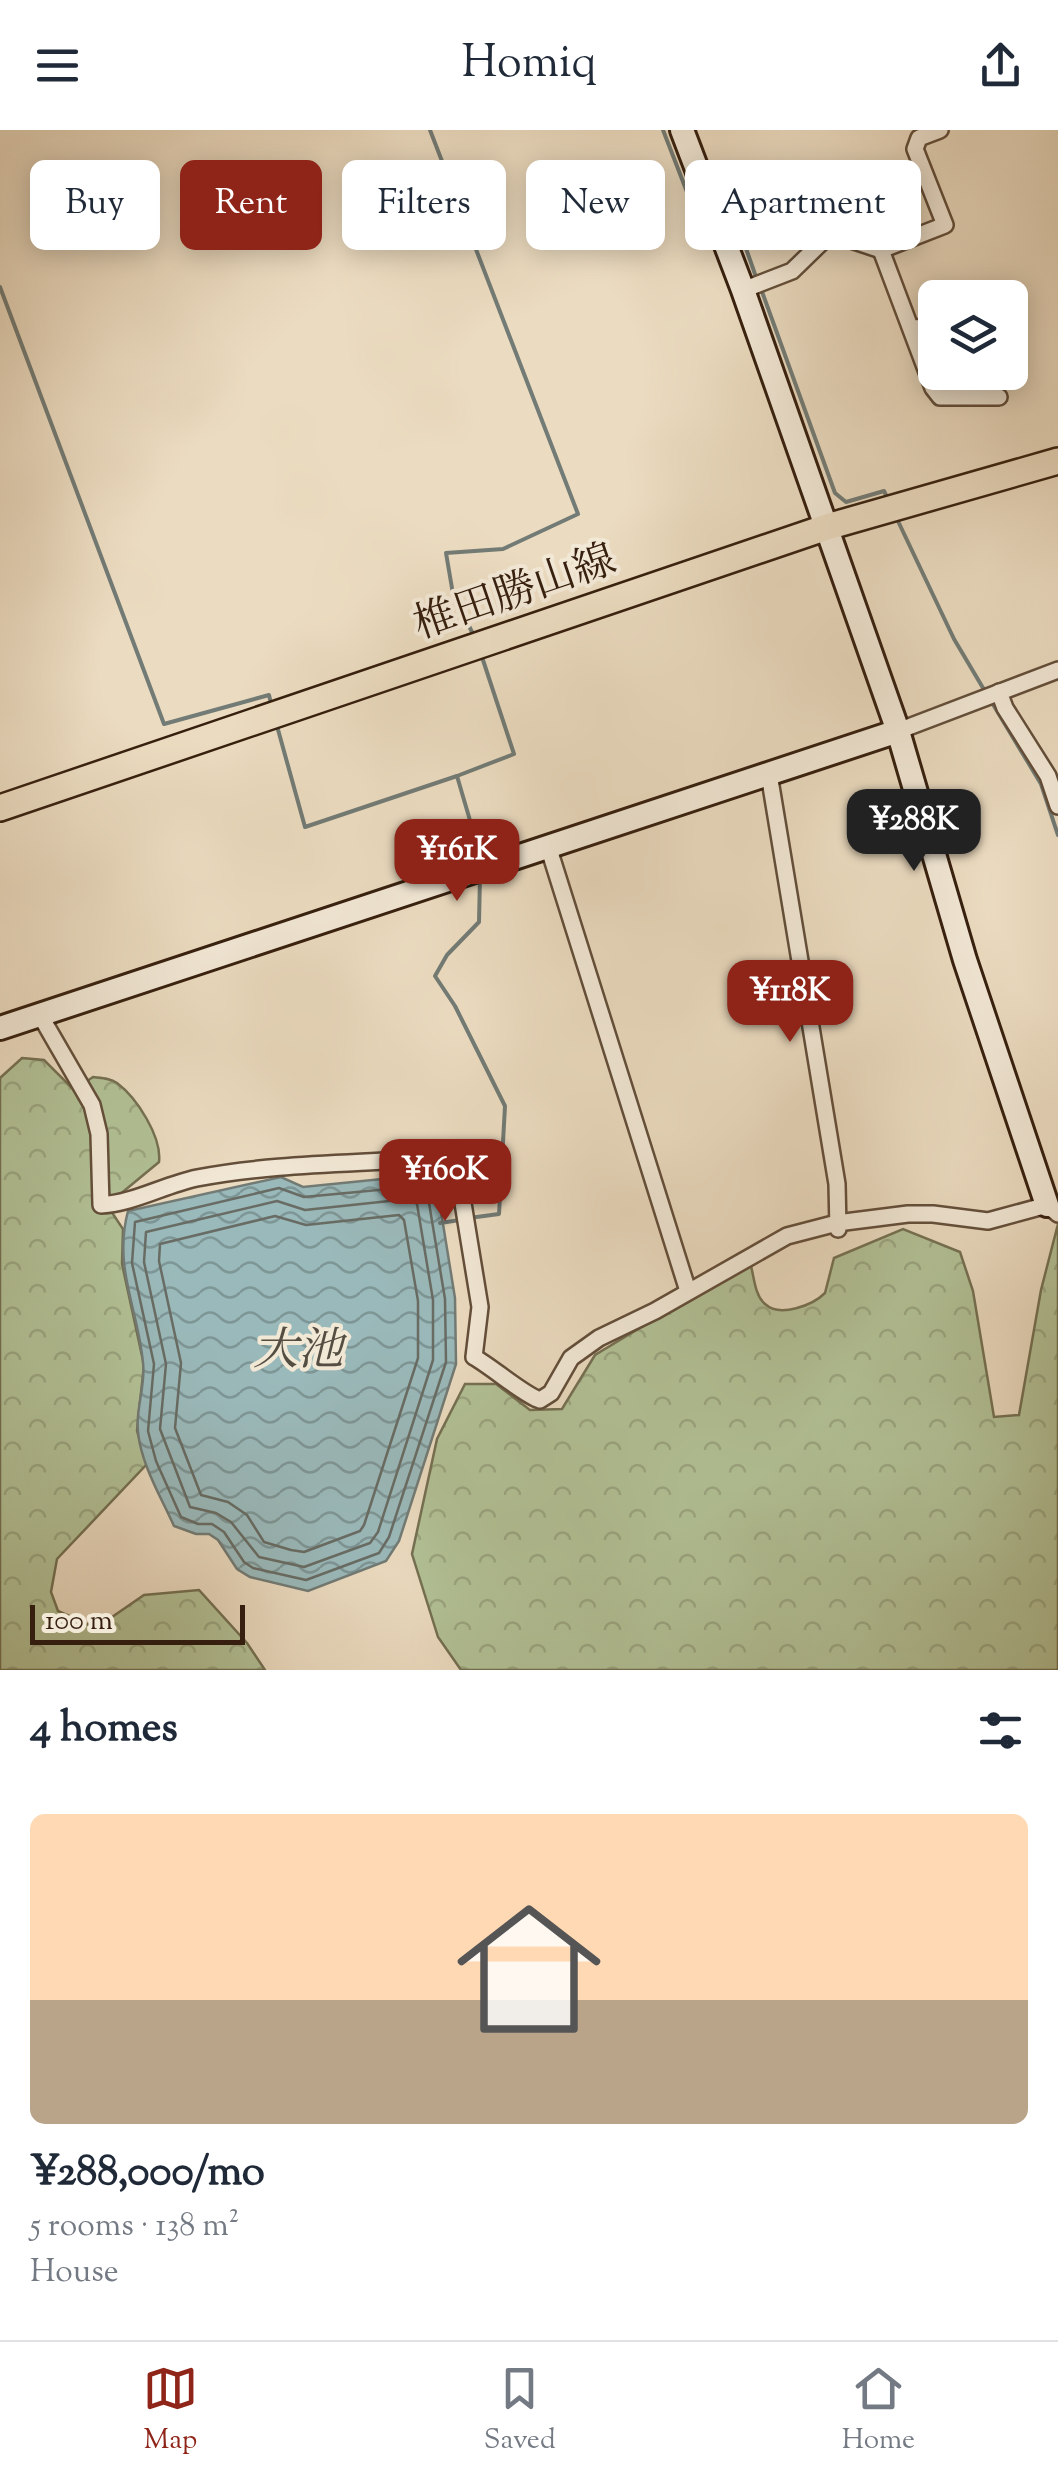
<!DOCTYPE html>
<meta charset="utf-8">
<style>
body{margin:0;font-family:"Sorts Mill Goudy","Noto Serif JP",serif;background:#f2f2f3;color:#1f2937;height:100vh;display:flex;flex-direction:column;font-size:38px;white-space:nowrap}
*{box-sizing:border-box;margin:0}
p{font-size:32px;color:#747a83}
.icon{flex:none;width:55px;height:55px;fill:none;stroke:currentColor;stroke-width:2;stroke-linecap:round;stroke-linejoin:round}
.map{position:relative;height:1540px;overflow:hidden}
.side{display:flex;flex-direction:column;background:#fff;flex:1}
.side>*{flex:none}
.banner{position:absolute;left:30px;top:30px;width:1000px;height:90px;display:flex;gap:20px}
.controls{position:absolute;left:918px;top:150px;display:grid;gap:20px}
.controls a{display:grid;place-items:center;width:110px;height:110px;border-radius:15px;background:#fff;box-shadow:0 5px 25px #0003;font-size:50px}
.scale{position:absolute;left:30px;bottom:25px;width:215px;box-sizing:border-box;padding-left:10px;border:5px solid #361f0e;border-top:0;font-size:28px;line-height:35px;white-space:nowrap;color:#361f0e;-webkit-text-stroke:8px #f2e8d6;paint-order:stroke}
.price{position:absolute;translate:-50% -85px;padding:0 22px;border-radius:20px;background:#8f2418;color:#fff;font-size:32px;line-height:65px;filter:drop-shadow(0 2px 5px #0008)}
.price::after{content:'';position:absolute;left:50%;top:60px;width:30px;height:22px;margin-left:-15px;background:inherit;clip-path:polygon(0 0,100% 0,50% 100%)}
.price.on{background:#222;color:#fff}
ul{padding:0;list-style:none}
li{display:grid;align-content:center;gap:20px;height:530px;padding:0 30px}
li+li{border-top:2px solid #e0e1e3}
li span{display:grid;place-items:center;height:310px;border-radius:15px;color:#555}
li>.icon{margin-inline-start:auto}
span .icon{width:180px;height:180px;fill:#fffc;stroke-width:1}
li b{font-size:42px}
h2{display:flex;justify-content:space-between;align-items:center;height:120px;padding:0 30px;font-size:42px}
.chip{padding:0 35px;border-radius:15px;background:#fff;box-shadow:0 5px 25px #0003;font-size:35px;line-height:90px}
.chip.on{background:#8f2418;color:#fff}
header{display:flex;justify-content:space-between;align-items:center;height:130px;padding:0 30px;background:#fff;font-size:45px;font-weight:600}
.menu{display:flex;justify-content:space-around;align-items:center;height:140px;border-top:2px solid #e0e1e3;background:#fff;font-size:28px;color:#747a83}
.menu a{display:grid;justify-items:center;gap:5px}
.menu .on{color:#8f2418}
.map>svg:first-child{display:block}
.forest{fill:url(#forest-crowns);stroke:#747052;stroke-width:2.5}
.water{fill:url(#water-waves);stroke:#727b75;stroke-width:2.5}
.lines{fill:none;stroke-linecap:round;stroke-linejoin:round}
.shore{stroke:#686c64;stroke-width:2.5}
.stream{stroke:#727b75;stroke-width:4}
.street-casing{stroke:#634e3a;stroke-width:20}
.secondary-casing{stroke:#361f0e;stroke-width:28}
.primary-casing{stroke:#361f0e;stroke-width:30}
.street{stroke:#f2e8d6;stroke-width:15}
.secondary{stroke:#f2e8d6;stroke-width:22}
.primary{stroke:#ebdbc0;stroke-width:25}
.labels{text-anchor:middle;stroke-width:8;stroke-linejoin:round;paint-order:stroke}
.street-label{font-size:42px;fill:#361f0e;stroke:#f2e8d6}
.water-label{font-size:45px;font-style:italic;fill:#544d42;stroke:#f2e8d6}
</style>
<header><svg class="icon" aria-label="menu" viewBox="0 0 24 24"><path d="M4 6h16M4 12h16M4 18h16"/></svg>Homiq<svg class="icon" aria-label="share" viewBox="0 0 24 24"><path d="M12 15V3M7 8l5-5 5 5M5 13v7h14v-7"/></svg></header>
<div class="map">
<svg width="1058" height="1540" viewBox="0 0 1058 1540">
<defs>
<pattern id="forest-crowns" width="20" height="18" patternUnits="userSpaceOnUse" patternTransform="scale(2.5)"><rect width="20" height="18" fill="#b2c196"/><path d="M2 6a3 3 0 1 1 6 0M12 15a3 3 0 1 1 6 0" fill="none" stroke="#9aa580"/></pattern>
<pattern id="water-waves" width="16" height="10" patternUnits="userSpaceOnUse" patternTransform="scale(2.5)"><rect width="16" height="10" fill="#9ab9ba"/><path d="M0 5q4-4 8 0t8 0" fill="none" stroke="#7e9696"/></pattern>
</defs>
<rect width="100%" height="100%" fill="#ebdbc0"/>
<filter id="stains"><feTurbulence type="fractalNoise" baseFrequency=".002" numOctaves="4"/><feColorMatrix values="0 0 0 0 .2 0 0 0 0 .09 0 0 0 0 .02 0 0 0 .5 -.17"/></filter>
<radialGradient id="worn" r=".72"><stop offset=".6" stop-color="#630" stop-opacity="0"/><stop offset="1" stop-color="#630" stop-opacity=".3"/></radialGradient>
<!-- forest -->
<g class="forest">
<path d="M 22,928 L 44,930 L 74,960 L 93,947 C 102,948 110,948 117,953 C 137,968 162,1007 159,1032 L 107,1075 L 123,1099 L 122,1134 L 144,1235 L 137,1301 L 147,1334 L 57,1429 L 51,1462 L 58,1481 L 96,1498 L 144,1465 L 199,1460 L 247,1513 L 265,1540 L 0,1540 L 0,948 Z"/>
<path d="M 1058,1094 L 1058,1540 L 461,1540 L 438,1507 L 412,1424 L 437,1309 L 465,1254 L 496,1254 L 530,1280 L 562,1279 L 595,1225 L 703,1160 L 751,1136 C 754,1147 755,1166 765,1174 C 780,1188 813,1175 825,1163 L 834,1128 L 903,1099 L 960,1122 L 973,1161 L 994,1287 L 1019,1285 L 1041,1160 Z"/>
</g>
<!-- water -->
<path class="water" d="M 412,1046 L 432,1054 L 438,1063 L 455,1168 L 456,1234 L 399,1411 L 386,1431 L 308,1461 L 250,1447 L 237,1439 L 218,1410 L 209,1404 L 196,1404 L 174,1396 C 161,1367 141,1334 138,1302 C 135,1280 146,1255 143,1233 C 138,1178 113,1138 128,1081 L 281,1047 L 303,1057 Z"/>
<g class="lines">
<!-- shore -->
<g class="shore">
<path d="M 410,1057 L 425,1062 L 428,1067 L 445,1169 L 446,1232 L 389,1407 L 379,1423 L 306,1450 L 253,1438 L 244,1432 L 224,1402 L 212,1394 L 198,1394 L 181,1387 L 156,1331 L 148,1301 L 154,1234 L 132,1133 L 135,1092 L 279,1058 L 304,1067 Z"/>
<path d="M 408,1069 L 417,1074 L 433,1170 L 433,1230 L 378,1402 L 370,1413 L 304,1437 L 259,1427 L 231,1392 L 216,1383 L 190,1377 L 160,1299 L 166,1234 L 144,1132 L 146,1102 L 277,1071 L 305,1080 Z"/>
<path d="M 399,1085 L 404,1090 L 418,1171 L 418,1228 L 364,1395 L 360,1401 L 304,1422 L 291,1420 L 264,1412 L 247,1385 L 228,1372 L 201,1365 L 175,1298 L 181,1233 L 159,1131 L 160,1114 L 275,1086 L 306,1095 Z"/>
</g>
<!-- stream -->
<g class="stream">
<path d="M 430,0 L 578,384 L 503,419 L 446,423 L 453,464 L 474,506"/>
<path d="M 663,0 L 694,80 L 706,83"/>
<path d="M 725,87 L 731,88 L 742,107 L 756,147"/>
<path d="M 760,156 L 835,363 L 846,372 L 884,361 L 889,371"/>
<path d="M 0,157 L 164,594 L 269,565 L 272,578"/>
<path d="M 897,389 L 954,509 L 986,563"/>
<path d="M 991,571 L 1041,654 L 1058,705"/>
<path d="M 277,596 L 305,697 L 457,646 L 481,728"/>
<path d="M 457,646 L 514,624 L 481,524"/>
<path d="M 469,1088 L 499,1084 L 505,976 L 455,876 L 435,846 L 447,825 L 479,792 L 480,747"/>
<path d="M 440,1093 L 460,1090"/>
</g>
<!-- street casing -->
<g class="street-casing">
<g id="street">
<path d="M 881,120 L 933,258 L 940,267 L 999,267"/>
<path d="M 743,160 L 792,141 L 825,109 L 848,109 L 881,120 L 945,95 L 915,19 L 919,8 L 940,0"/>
<path d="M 911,198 L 935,197"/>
<path d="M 999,562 L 1005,578 L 1048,646 L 1058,676"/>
<path d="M 898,601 L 1058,540"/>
<path d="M 769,644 L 837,1054 L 838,1099"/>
<path d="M 548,716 L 688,1161"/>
<path d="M 40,885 L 92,975 L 99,1004 L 101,1075 C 134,1073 164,1055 197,1048 C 270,1034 347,1034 421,1029 L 437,1031 L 449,1039 L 461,1061 L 480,1177 L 474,1227 C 492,1237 524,1265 540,1270 L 551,1263 L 571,1228 L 599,1208 L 655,1181 L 787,1106 L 837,1093 L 908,1084 L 933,1084 L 988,1091 L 1047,1075 L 1058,1084"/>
</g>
</g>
<!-- secondary casing -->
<g class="secondary-casing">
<g id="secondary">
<path d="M 682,0 L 743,160 L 898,601 L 965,830 L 1047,1075"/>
<path d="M 0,898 L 898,601"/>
</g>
</g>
<!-- primary casing -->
<g class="primary-casing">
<path id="primary" d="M 0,678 L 827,397 L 1058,331"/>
</g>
<!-- street -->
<use href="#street" class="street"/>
<!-- secondary -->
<use href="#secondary" class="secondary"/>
<!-- primary -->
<use href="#primary" class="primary"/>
</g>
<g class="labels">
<!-- street labels -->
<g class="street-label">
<text transform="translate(514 460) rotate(-19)" y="15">椎田勝山線</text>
</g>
<!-- water labels -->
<g class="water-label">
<text x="298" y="1234">大池</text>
</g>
</g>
<rect width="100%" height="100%" filter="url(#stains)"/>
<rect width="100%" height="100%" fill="url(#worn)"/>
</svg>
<div class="controls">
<a><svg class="icon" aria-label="layers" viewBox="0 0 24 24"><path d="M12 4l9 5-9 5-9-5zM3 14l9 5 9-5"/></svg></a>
</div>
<div class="scale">100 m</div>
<b class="price on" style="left:914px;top:744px">¥288K</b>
<b class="price" style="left:457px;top:774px">¥161K</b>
<b class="price" style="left:790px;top:915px">¥118K</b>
<b class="price" style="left:445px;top:1094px">¥160K</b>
<div class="banner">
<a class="chip">Buy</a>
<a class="chip on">Rent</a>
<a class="chip">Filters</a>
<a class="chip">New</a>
<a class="chip">Apartment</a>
</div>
</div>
<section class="side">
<h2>4 homes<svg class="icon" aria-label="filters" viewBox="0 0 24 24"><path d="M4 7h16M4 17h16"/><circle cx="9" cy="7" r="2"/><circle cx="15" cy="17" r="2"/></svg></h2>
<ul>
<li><span style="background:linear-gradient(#ffd9b3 60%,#b9a48a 0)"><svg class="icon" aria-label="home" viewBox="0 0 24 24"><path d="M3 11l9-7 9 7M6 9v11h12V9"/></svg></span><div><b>¥288,000/mo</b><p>5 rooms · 138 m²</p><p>House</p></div></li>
</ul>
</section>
<nav class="menu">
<a class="on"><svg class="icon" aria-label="map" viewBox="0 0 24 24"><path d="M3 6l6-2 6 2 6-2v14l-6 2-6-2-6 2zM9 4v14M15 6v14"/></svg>Map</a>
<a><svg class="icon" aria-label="saved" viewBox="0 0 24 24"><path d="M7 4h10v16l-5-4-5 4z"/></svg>Saved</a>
<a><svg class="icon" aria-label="home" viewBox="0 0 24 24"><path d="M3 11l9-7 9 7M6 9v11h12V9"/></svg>Home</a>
</nav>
